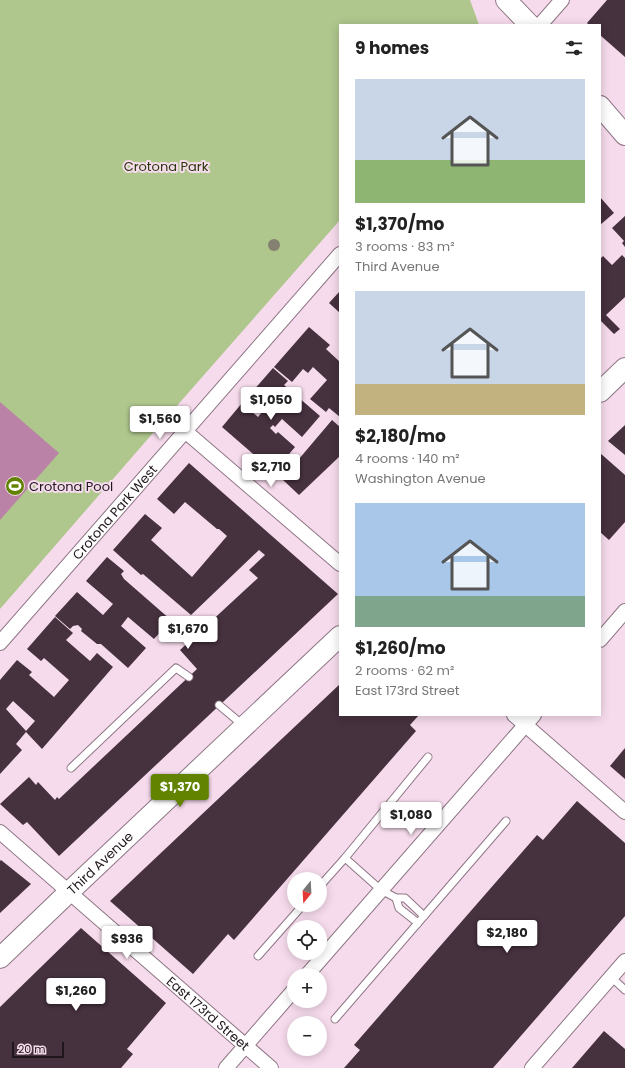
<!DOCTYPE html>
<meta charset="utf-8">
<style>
body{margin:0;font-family:Poppins,sans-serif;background:#f2f2f2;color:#222;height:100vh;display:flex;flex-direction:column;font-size:15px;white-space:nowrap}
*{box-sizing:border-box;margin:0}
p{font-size:13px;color:#767676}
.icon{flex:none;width:22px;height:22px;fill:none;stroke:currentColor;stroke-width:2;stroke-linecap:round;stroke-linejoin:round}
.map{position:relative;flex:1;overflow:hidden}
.drawer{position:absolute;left:339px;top:24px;width:262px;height:692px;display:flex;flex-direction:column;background:#fff;border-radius:0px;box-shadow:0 2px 10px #0003}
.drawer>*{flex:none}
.needle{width:26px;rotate:198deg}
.controls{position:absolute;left:287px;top:872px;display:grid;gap:8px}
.controls a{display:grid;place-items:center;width:40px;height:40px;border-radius:50%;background:#fff;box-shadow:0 2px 10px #0003;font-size:20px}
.scale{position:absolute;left:12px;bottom:10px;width:52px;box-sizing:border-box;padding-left:4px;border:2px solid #1f161c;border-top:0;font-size:11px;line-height:14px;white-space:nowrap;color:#1f161c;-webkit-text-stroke:3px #f6dbec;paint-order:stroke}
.price{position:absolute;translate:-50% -34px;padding:0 9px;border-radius:4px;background:#fff;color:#222;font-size:13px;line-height:26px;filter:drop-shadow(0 1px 2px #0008)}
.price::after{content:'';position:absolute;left:50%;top:24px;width:12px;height:9px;margin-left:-6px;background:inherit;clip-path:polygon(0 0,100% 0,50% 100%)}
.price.active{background:#618300;color:#fff}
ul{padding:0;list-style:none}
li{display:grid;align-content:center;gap:8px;height:212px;padding:0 16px}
li span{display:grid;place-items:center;height:124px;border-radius:0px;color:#555}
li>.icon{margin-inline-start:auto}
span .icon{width:72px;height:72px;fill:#fffc;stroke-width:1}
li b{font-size:17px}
h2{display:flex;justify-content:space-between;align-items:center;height:48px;padding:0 16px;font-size:17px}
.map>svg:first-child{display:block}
.green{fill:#afc68d}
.water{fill:#ba82a6}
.building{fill:#46313e;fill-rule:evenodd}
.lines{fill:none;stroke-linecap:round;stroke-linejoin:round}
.lane-casing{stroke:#8e7685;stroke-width:9}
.street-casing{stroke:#8e7685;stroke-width:16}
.secondary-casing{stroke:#8e7685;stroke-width:22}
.lane{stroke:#fff;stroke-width:7}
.street{stroke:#fff;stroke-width:14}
.secondary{stroke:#fff;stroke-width:20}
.tree{fill:#858171}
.labels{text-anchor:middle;stroke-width:4;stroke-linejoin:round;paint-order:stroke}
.park-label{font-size:13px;fill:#29370c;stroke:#f6dbec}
.poi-label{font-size:13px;fill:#1f161c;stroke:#f6dbec;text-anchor:start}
.street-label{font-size:13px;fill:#1f161c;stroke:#f6dbec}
</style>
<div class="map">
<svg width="625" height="1068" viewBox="0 0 625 1068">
<rect width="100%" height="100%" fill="#f6dbec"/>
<!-- green -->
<path class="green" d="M 0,0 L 470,0 L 479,25 L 340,25 L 340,220 L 153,433 L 0,609 Z"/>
<!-- water -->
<path class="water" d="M 0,402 L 59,453 L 0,520 Z"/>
<!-- building -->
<g class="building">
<path d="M 607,0 L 625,0 L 625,57 L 600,35 L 600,25 L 589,25 L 587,23 Z"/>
<path d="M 600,197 L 614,213 L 600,225 Z"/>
<path d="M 625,216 L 625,247 L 622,243 L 624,241 L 612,228 Z"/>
<path d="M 622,255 L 625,258 L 625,297 L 606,315 L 620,329 L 614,334 L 600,320 L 600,276 L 601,275 L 600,273 L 600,259 L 603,256 L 612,265 Z"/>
<path d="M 340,291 L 340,313 L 329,303 Z"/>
<path d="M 309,327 L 330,345 L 326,349 L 340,362 L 340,417 L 329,408 L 326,412 L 310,399 L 327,380 L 313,367 L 308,373 L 303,369 L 292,382 L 274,367 Z"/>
<path d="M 273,368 L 288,381 L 284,385 L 320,416 L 302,437 L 282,419 L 275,427 L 273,425 L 270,428 L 276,434 L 278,432 L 295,447 L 274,472 L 222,427 L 242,403 L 258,417 L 267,406 L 252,392 Z"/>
<path d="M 332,420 L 340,427 L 340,456 L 299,495 L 282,479 Z"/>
<path d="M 625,425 L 625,455 L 608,441 Z"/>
<path d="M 600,453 L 625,475 L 625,522 L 609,540 L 600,532 Z"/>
<path d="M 189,463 L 338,594 L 59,856 L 27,822 L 23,825 L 0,804 L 29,777 L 36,785 L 38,782 L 55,800 L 57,797 L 59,799 L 197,669 L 180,650 L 258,578 L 249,570 L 265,555 L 259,550 L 191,615 L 143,574 L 141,575 L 113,550 L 145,514 L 162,528 L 151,540 L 192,577 L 227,536 L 219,529 L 217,529 L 185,502 L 174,514 L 157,499 Z"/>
<path d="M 107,557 L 124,571 L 121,574 L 124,579 L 171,620 L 154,639 L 128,617 L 121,626 L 146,648 L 128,668 L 101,644 L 97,644 L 81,631 L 82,629 L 78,625 L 73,626 L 70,629 L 55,616 L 77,592 L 103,615 L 113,604 L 86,581 Z"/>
<path d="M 55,617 L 73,633 L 66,640 L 90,661 L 97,653 L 113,667 L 42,749 L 26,732 L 16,744 L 22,750 L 0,774 L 0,680 L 17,660 L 32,672 L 29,675 L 54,697 L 69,680 L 44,658 L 41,661 L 27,649 ZM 13,701 L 35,721 L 26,731 L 6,709 Z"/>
<path d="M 340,684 L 340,715 L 419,715 L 410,725 L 416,731 L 234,940 L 228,934 L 193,974 L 110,901 Z"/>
<path d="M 625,748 L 625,779 L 610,766 Z"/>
<path d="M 577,801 L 625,843 L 625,916 L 493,1068 L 344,1068 L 360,1050 L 354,1045 L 537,835 L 543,840 Z"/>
<path d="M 1,860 L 31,884 L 0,913 L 0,861 Z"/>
<path d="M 81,928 L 166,1003 L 127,1049 L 133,1054 L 121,1068 L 0,1068 L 0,1007 Z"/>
<path d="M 604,1031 L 625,1049 L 625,1068 L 572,1068 Z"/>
</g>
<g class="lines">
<!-- lane casing -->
<g class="lane-casing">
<g id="lane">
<path d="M 219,705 L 244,726"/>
<path d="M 71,768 L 176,668 L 189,677"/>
<path d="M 345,858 L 428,757"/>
<path d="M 320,886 L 345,858 L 381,890 L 396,898 L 405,898 L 424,916"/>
<path d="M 396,898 L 399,908 L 418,923"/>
<path d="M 258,956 L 303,905"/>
<path d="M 611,977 L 625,990"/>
<path d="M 335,1019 L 506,821"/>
</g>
</g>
<!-- street casing -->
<g class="street-casing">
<g id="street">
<path d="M 540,25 L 562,0"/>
<path d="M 185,431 L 340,564"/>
<path d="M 600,640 L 625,611"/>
<path id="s1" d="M 0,643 L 340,254"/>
<path d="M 514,715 L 625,812"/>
<path id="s2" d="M 0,832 L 271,1068"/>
<path d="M 307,975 L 534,715"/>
<path d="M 226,1068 L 294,990"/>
<path d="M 532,1068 L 625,961"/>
</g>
</g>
<!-- secondary casing -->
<g class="secondary-casing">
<g id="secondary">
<path d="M 506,0 L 530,25"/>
<path d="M 600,106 L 625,135"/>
<path d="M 600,392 L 625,368"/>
<path id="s3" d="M 0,958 L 69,892 L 340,636"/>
</g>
</g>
<!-- lane -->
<use href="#lane" class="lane"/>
<!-- street -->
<use href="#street" class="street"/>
<!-- secondary -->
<use href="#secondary" class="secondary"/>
</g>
<!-- trees -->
<circle class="tree" cx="274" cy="245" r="6"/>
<!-- icons -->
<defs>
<g id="stadium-disc" transform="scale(1)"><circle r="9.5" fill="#618300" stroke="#f6dbec"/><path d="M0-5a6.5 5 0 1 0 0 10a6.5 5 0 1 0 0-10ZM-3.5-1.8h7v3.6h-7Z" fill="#fff"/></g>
</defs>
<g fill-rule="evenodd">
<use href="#stadium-disc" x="15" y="486"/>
</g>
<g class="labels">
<!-- park labels -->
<g class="park-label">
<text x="166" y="171">Crotona Park</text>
</g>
<!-- poi labels -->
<g class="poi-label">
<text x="29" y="491">Crotona Pool</text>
</g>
<!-- street labels -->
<g class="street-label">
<text dy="5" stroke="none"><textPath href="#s1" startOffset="174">Crotona Park West</textPath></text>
<text dy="5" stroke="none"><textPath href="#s3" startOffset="138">Third Avenue</textPath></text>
<text dy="5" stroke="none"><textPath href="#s2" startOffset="276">East 173rd Street</textPath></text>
</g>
</g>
</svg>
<div class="controls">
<a><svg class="needle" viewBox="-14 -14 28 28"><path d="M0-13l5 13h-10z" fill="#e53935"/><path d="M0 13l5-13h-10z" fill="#767676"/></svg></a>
<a><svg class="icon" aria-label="locate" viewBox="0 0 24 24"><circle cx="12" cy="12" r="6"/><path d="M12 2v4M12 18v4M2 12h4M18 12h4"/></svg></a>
<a>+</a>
<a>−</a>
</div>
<div class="scale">20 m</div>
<b class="price" style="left:271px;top:421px">$1,050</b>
<b class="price" style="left:160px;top:440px">$1,560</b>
<b class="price" style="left:271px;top:488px">$2,710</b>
<b class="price" style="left:188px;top:650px">$1,670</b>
<b class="price active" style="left:180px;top:808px">$1,370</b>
<b class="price" style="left:411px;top:836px">$1,080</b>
<b class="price" style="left:507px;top:954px">$2,180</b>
<b class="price" style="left:127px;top:960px">$936</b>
<b class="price" style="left:76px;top:1012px">$1,260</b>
<section class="drawer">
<h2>9 homes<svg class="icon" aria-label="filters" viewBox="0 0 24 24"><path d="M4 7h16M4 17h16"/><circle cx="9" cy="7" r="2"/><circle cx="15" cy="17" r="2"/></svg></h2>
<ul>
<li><span style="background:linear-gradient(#c9d6e8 65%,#8fb573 0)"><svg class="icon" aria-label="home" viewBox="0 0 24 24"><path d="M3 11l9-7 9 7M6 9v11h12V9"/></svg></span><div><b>$1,370/mo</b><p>3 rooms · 83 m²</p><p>Third Avenue</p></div></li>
<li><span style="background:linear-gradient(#c9d6e8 75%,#c2b280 0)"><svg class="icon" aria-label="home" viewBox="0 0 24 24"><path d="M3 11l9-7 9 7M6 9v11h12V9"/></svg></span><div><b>$2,180/mo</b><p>4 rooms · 140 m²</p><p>Washington Avenue</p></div></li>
<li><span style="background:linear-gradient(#a9c7e8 75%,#7fa58c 0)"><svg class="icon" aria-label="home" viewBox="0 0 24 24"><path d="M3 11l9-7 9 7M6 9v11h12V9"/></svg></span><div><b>$1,260/mo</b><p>2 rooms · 62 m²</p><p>East 173rd Street</p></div></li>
</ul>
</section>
</div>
